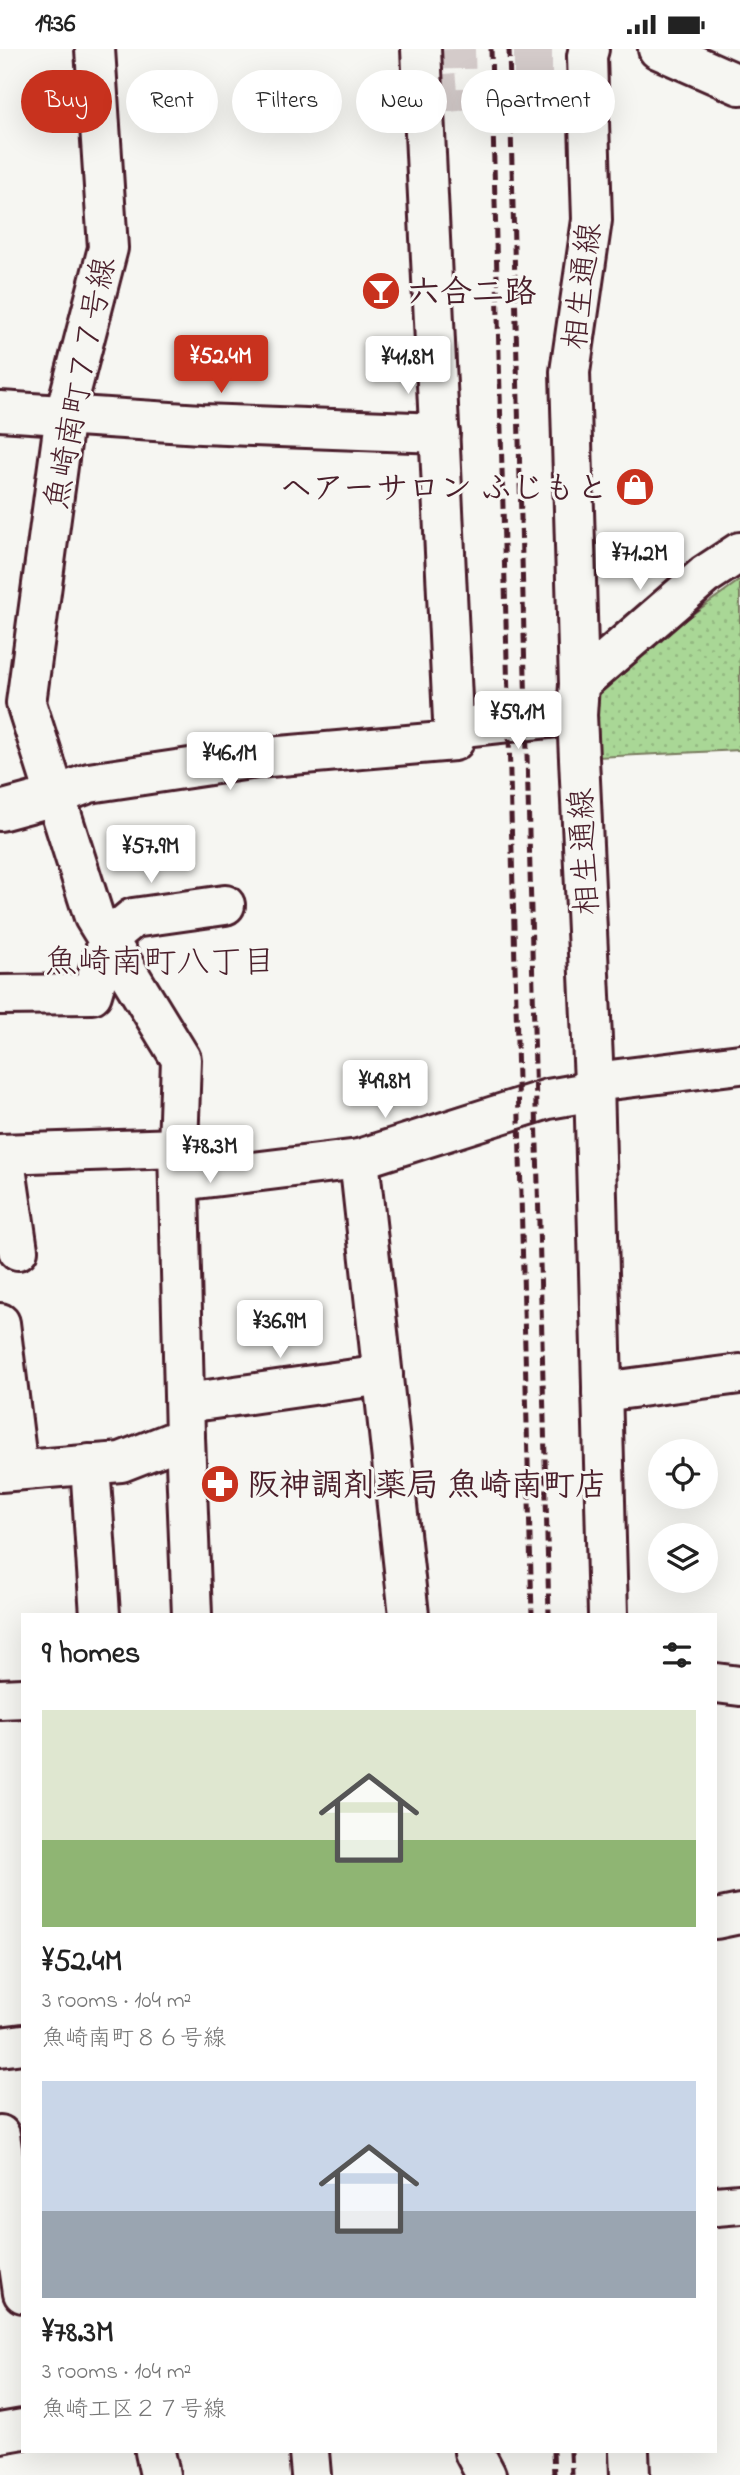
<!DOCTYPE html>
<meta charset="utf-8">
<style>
body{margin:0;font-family:"Indie Flower","Klee One",sans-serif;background:#f6f6f6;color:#222;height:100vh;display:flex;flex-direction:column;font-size:26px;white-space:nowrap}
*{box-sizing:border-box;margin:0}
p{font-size:23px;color:#767676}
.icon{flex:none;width:38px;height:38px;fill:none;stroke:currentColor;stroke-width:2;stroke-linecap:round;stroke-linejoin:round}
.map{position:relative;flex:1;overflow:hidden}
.side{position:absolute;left:21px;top:1564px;width:696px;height:840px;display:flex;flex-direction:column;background:#fff;border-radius:0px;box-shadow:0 7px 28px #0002}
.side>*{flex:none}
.guide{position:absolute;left:21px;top:21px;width:698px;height:63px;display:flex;gap:14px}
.fabs{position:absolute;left:648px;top:1390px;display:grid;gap:14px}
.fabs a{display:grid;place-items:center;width:70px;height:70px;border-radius:50%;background:#fff;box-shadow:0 7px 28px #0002;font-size:35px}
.price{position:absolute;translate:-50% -60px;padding:0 16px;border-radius:7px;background:#fff;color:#222;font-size:23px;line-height:46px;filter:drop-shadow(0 2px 4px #0008)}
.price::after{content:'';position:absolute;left:50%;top:42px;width:21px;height:16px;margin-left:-10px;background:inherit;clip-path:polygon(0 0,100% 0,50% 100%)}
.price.current{background:#c8321e;color:#fff}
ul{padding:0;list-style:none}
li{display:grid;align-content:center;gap:14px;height:371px;padding:0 21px}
li span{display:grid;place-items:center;height:217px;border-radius:0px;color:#555}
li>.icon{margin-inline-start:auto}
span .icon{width:126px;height:126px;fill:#fffc;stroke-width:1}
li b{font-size:30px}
h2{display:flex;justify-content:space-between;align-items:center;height:84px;padding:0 21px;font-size:30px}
.pill{padding:0 24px;border-radius:32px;background:#fff;box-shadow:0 7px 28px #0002;font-size:24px;line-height:63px}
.pill.current{background:#c8321e;color:#fff}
.status{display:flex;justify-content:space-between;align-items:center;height:49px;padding:0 35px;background:#fff;direction:ltr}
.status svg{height:19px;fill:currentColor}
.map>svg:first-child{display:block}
.park{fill:url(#park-dots);stroke:#7a7b60;stroke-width:2}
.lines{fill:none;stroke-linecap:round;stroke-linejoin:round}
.minor-tunnel{stroke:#d4cbca;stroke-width:38;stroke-dasharray:38 19;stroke-linecap:butt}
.minor-casing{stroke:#4a1f2b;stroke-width:44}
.minor{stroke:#f6f6f2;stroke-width:38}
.rail{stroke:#4a1f2b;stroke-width:5;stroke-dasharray:10 5;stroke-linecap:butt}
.labels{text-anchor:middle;stroke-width:6;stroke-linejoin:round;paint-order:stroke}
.street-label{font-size:32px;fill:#4a1f2b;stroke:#f6f6f2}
.poi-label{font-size:32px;font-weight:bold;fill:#4a1f2b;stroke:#f6f6f2;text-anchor:start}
.neighbourhood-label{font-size:33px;fill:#4a1f2b;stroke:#f6f6f2}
</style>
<div class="status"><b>19:36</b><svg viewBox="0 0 49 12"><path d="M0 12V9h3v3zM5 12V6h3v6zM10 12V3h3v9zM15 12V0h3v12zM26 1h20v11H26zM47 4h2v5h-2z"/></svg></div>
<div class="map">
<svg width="740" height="2426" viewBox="0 0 740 2426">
<defs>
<pattern id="park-dots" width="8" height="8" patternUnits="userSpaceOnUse" patternTransform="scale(1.75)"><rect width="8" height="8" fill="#a9d796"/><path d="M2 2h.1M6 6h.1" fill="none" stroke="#93b881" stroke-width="1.8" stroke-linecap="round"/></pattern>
</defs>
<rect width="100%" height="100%" fill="#f6f6f2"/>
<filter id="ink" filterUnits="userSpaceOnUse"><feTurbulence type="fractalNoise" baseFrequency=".0143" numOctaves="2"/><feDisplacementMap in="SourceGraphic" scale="14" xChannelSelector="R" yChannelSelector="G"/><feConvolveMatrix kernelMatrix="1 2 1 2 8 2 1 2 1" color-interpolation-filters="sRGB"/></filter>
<g filter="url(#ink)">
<!-- park -->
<path class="park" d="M 740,531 L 740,701 L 597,708 L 594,648 L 661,588 Z"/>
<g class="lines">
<!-- minor-tunnel -->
<g class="minor-tunnel">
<path d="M 533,0 L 533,47 L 588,45"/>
<path d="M 423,46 L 457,43 L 456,0"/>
</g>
<!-- minor casing -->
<g class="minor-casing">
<g id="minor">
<path d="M 95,0 L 108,199 L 65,365 L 26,654 L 94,868 L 181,1010 L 178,1099 L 185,1388 L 192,1566"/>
<path d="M 589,0 L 587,7 L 592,171 L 570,323 L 579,635 L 577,666 L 594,1033 L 608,1566"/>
<path d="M 658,0 L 740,36"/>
<path d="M 0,362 L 201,375 L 440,384"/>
<path d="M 579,635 L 705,526 L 740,503"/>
<path d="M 453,679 L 577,666"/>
<path d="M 0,762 L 55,747 L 89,734 L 257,709 L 454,692 L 421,0"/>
<path d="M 0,946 L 92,945 L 109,889 L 133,869 L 225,856"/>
<path d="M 594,1033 L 740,1015"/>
<path d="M 0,1105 L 178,1099"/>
<path d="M 4,1105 L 18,1201"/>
<path d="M 359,1110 L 409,1566"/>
<path d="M 180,1132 L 359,1110 L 548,1050 L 594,1042"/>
<path d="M 0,1274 L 18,1421"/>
<path d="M 602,1343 L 740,1325"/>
<path d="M 186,1354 L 383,1326"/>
<path d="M 90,1415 L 100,1566"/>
<path d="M 0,1423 L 121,1413 L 185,1388"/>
<path d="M 716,1634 L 740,1637"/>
<path d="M 0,1650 L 23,1649"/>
<path d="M 716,1870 L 740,1865"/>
<path d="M 0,1998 L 23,1995"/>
<path d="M 0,2086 L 23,2244"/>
<path d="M 716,2157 L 740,2155"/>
<path d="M 0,2384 L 23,2380"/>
<path d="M 155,2403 L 160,2426"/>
<path d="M 309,2403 L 311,2426"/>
<path d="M 474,2403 L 486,2426"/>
<path d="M 629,2403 L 630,2426"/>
</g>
</g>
<!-- minor -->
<use href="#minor" class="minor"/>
<!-- rail -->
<g class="rail">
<path d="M 491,0 L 532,1566"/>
<path d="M 509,0 L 549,1566"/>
<path d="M 553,2403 L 554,2426"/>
<path d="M 571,2403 L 572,2426"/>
</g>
</g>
</g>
<!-- icons -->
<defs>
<g id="bar-disc" transform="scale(2.0125)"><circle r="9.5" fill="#c8321e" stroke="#f6f6f2"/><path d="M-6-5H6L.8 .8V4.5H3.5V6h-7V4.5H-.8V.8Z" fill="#fff"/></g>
<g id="shop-disc" transform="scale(2.0125)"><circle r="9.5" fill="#c8321e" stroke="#f6f6f2"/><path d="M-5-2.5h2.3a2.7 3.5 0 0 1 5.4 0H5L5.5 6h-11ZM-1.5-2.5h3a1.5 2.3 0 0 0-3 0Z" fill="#fff"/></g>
<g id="pharmacy-disc" transform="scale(2.0125)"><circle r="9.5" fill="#c8321e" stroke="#f6f6f2"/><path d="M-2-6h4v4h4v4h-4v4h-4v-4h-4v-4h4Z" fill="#fff"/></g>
</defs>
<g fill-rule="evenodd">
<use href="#bar-disc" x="381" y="242"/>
<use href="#shop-disc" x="635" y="438"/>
<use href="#pharmacy-disc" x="220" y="1435"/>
</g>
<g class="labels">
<!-- street labels -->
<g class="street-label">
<text transform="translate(581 237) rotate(-83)" y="11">相生通線</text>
<text transform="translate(79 334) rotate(-79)" y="11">魚崎南町７７号線</text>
<text transform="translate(583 803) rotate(-93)" y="11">相生通線</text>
</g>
<!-- poi labels -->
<g class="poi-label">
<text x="408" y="253">六合二路</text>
<text x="608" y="449" text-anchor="end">ヘアーサロン ふじもと</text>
<text x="247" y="1446">阪神調剤薬局 魚崎南町店</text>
</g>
<!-- neighbourhood labels -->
<g class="neighbourhood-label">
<text x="160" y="923">魚崎南町八丁目</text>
</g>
</g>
</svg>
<div class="fabs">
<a><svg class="icon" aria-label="locate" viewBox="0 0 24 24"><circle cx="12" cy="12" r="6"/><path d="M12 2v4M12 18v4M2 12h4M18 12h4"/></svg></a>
<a><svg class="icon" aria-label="layers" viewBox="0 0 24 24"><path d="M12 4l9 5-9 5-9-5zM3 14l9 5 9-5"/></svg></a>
</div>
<b class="price current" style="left:221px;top:346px">¥52.4M</b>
<b class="price" style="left:408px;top:347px">¥41.8M</b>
<b class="price" style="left:640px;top:543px">¥71.2M</b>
<b class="price" style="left:518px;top:702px">¥59.1M</b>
<b class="price" style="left:230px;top:743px">¥46.1M</b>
<b class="price" style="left:151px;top:836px">¥57.9M</b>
<b class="price" style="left:385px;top:1071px">¥49.8M</b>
<b class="price" style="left:210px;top:1136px">¥78.3M</b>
<b class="price" style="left:280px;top:1311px">¥36.9M</b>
<div class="guide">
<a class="pill current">Buy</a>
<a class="pill">Rent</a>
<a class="pill">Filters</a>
<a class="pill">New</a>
<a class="pill">Apartment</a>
</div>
<section class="side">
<h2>9 homes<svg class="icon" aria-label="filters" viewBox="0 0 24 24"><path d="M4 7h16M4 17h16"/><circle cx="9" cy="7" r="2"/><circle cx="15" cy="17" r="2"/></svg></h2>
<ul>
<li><span style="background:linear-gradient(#dfe7d0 60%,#8fb573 0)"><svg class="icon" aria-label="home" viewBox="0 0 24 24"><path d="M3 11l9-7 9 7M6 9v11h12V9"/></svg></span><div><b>¥52.4M</b><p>3 rooms · 104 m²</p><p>魚崎南町８６号線</p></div></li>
<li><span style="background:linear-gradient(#c9d6e8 60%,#9aa5b1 0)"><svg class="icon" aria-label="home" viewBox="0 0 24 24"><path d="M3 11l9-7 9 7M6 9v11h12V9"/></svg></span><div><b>¥78.3M</b><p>3 rooms · 104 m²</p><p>魚崎工区２７号線</p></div></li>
</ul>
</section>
</div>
